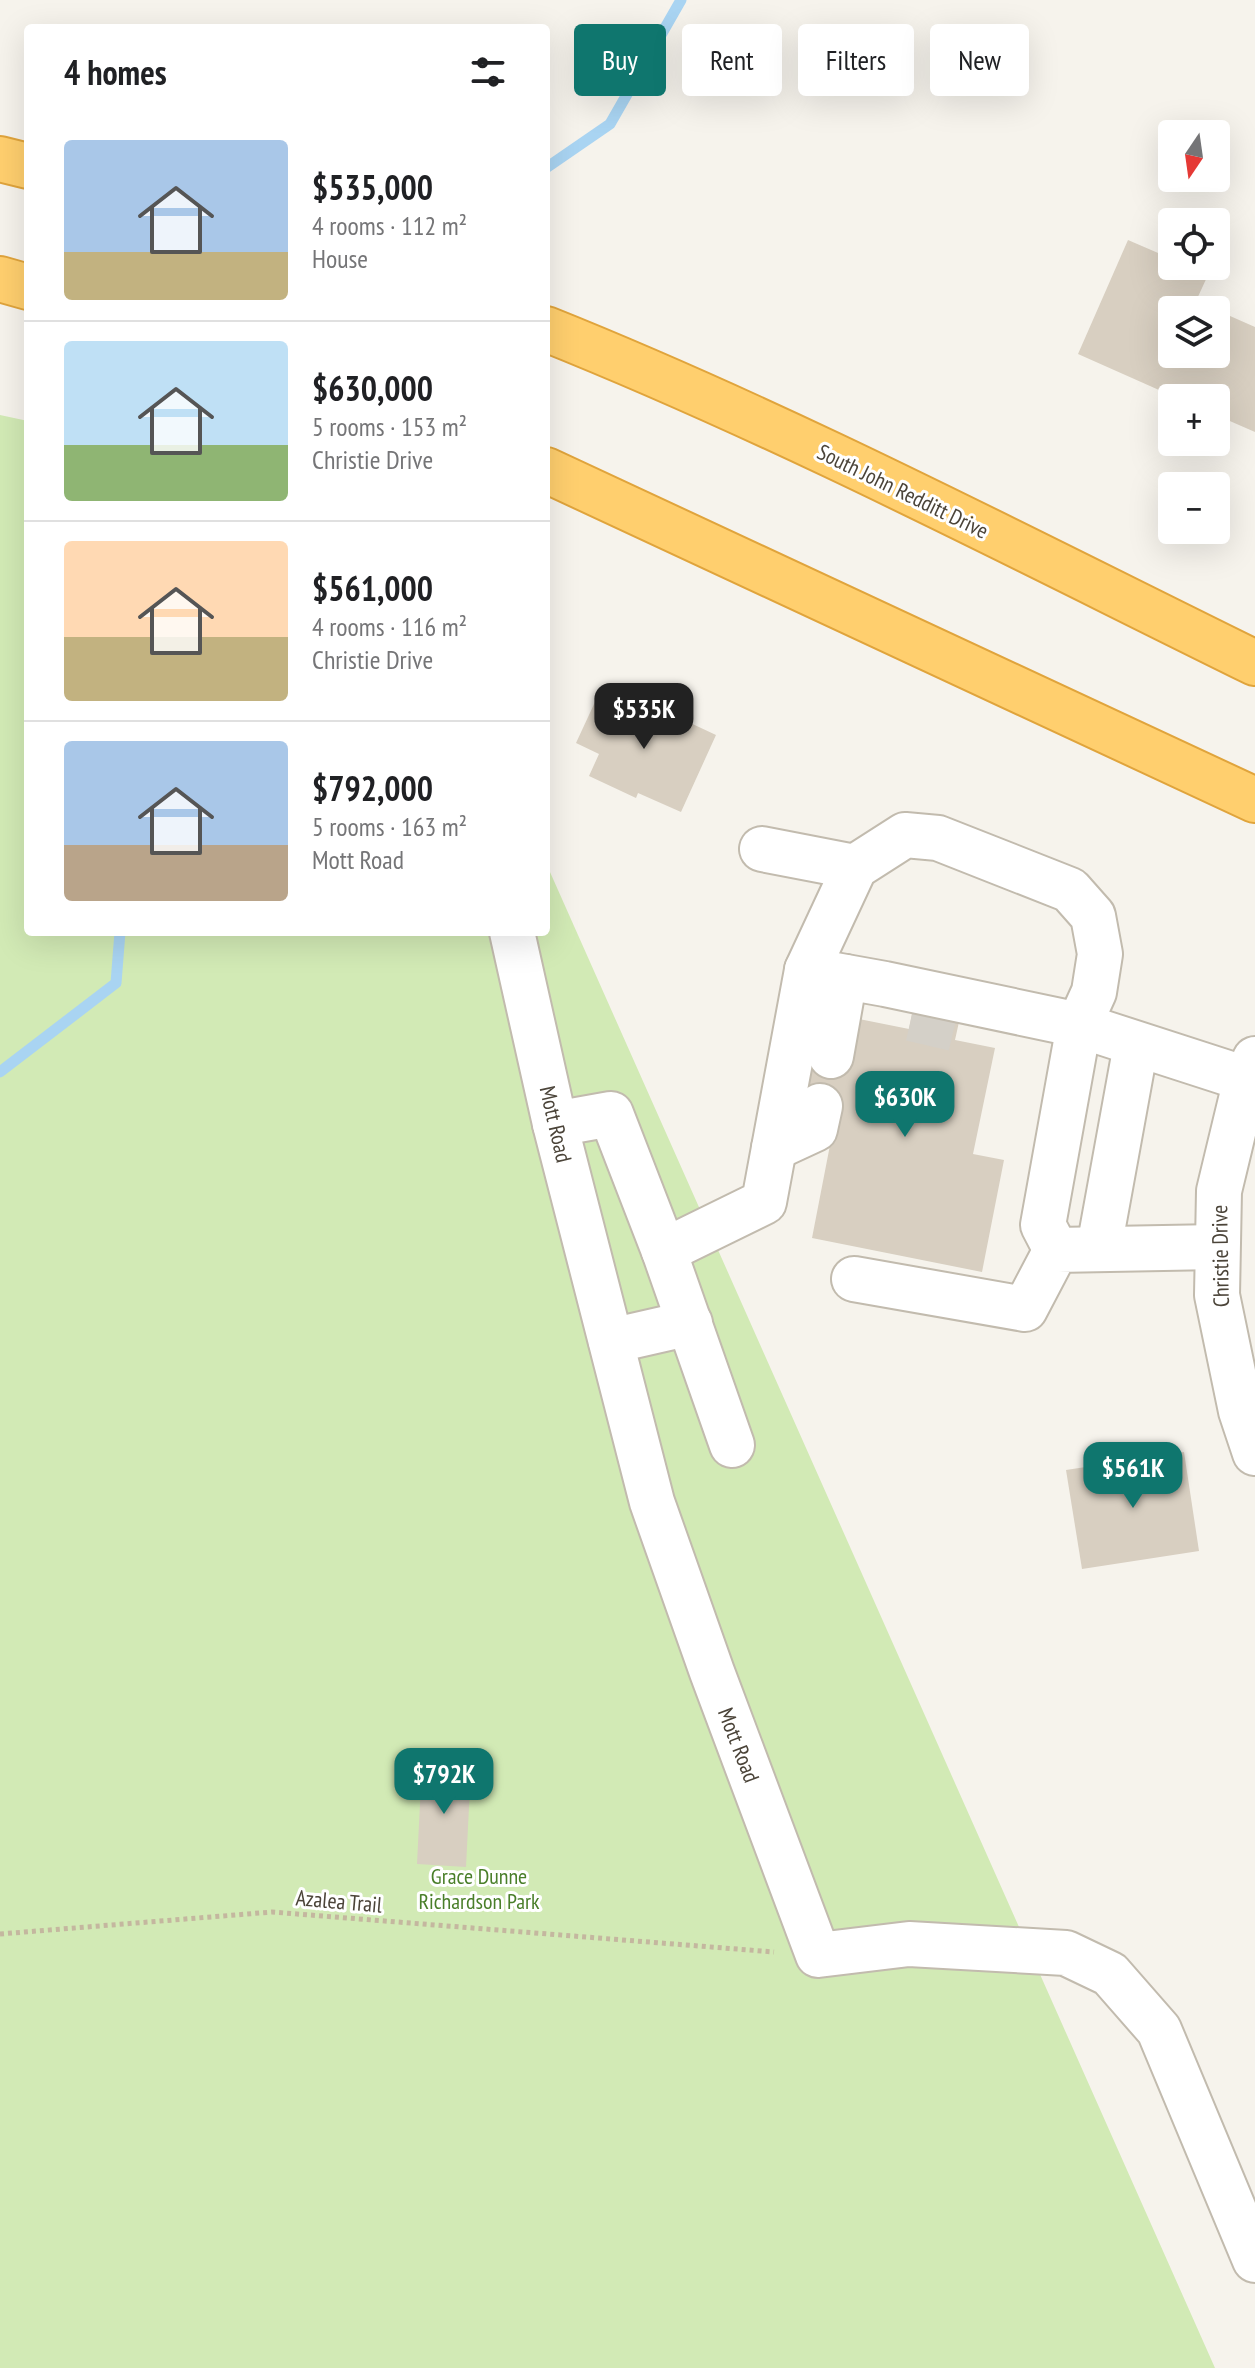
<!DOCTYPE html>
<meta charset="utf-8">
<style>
body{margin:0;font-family:"PT Sans Narrow",sans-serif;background:#f6f6f6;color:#202124;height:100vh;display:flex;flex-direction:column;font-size:30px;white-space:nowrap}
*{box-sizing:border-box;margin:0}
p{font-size:26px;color:#757577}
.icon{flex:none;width:44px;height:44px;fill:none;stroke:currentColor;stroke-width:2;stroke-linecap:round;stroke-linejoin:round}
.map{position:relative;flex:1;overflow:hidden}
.sheet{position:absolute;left:24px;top:24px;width:526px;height:912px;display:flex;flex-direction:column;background:#fff;border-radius:8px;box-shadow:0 8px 32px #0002}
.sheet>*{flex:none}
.hud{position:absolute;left:574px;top:24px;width:560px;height:72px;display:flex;gap:16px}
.needle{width:52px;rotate:193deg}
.fabs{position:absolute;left:1158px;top:120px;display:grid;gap:16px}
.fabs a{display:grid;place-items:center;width:72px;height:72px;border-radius:8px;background:#fff;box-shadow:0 8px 32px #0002;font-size:40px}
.price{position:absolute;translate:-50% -68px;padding:0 18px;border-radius:16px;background:#0f766e;color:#fff;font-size:26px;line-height:52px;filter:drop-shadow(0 2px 4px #0008)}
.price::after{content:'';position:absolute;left:50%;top:48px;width:24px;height:18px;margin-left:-12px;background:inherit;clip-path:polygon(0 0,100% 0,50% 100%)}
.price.active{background:#222;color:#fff}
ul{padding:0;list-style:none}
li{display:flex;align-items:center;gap:24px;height:200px;padding:0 40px}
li+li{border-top:2px solid #e0e0e0}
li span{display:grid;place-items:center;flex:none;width:224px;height:160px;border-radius:8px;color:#555}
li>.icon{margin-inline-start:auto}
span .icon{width:96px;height:96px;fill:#fffc;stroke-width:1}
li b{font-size:34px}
h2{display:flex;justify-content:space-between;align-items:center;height:96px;padding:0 40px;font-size:34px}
.chip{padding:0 28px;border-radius:8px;background:#fff;box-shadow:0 8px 32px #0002;font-size:28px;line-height:72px}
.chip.active{background:#0f766e;color:#fff}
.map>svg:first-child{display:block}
.park{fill:#d2eab5}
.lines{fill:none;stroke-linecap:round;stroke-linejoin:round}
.stream{stroke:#a9d4f2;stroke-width:11}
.building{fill:#d8cfc1;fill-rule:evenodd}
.minor-tunnel{stroke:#d4d0c8;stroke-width:44;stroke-dasharray:44 22;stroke-linecap:butt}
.minor-casing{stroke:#c2bbae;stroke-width:48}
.highway-casing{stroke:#e0a43c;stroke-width:48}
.path{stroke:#c4b79f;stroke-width:5;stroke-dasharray:4 4;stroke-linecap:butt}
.minor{stroke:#fff;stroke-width:44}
.highway{stroke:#ffcf6e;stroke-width:44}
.labels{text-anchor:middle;stroke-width:6;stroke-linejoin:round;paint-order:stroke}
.street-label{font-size:22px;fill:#4b4439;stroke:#fff}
.park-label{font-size:22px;fill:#4a7f2a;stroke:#fff}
</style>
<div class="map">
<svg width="1255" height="2368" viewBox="0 0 1255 2368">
<rect width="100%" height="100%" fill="#f6f3ec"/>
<!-- park -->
<path class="park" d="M 0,415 L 28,421 L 28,932 L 546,932 L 546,863 L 1215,2368 L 0,2368 Z"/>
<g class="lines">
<!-- stream -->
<g class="stream">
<path d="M 546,168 L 610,124 L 681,0"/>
<path d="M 0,1072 L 116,983 L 120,932"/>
</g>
</g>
<!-- building -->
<g class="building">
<path d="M 1128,240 L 1172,259 L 1172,266 L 1188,266 L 1208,275 L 1196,301 L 1255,327 L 1255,432 L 1216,415 L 1216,398 L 1177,398 L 1078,354 ZM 1172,310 L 1216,310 L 1216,354 L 1172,354 Z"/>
<path d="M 601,689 L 666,719 L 669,713 L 716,735 L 681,812 L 638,793 L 636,798 L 589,776 L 599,754 L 576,743 Z"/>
<path d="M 914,1003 L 961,1013 L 955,1040 L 995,1048 L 973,1154 L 1004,1160 L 982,1272 L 812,1238 L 837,1109 L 796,1101 L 805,1051 L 854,1018 L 909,1029 Z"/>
<path d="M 1184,1452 L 1199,1551 L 1082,1569 L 1066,1470 Z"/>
<path d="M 422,1764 L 471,1767 L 466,1867 L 417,1864 Z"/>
</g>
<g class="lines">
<!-- minor-tunnel -->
<path class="minor-tunnel" d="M 911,1019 L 958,1030"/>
<!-- minor casing -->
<g class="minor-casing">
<g id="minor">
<path d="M 762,849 L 855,867"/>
<path d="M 512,932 L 555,1124 L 652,1502 L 712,1672 L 818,1955 L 909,1944 L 1066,1953 L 1110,1974 L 1159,2030 L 1255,2260"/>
<path d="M 807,970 L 855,867 L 905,835 L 938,838 L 1070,890 L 1093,916 L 1100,954 L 1094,992 L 1079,1025 L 1043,1225 L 1056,1250"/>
<path d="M 831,1056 L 845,977"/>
<path d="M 1255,1059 L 1246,1079 L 1219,1191 L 1217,1295 L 1241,1411 L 1255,1453"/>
<path d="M 555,1124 L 611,1114 L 664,1251 L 732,1445"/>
<path d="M 774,1148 L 815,1129 L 820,1106"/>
<path d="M 1099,1248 L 1136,1045"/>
<path d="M 664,1251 L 764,1202 L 807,970 L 885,984 L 1079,1025 L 1246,1079"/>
<path d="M 854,1279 L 1025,1309 L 1056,1250 L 1217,1247"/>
<path d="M 611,1341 L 690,1323"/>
</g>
</g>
<!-- highway casing -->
<g class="highway-casing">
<g id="highway">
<path d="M 0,159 L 28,166"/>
<path d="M 0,279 L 28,287"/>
<path d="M 546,329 C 788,426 1021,548 1255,663"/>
<path d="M 546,470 L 1255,800"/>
</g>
</g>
<!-- path -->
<path class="path" d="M 0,1934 L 272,1912 L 774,1952"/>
<!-- minor -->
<use href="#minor" class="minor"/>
<!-- highway -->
<use href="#highway" class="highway"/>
</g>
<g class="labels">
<!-- street labels -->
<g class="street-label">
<text transform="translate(903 491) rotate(26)" y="8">South John Redditt Drive</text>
<text transform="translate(556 1124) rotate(77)" y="8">Mott Road</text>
<text transform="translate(1220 1256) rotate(-91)" y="8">Christie Drive</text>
<text transform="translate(739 1745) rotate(69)" y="8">Mott Road</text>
<text transform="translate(339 1901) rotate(5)" y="8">Azalea Trail</text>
</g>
<!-- park labels -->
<g class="park-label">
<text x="479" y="1884">Grace Dunne<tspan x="479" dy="25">Richardson Park</tspan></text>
</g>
</g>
</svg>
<div class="fabs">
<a><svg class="needle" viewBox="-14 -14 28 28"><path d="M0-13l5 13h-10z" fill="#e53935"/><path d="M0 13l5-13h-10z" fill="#757577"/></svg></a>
<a><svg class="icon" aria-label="locate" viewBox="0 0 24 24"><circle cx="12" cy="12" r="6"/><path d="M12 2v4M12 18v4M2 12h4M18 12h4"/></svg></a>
<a><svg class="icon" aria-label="layers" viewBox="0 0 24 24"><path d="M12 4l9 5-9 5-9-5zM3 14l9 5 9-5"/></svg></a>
<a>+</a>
<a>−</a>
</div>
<b class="price active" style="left:644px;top:751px">$535K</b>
<b class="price" style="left:905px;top:1139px">$630K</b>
<b class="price" style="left:1133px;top:1510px">$561K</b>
<b class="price" style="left:444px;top:1816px">$792K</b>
<div class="hud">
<a class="chip active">Buy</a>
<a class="chip">Rent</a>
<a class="chip">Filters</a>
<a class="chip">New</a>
</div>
<section class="sheet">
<h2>4 homes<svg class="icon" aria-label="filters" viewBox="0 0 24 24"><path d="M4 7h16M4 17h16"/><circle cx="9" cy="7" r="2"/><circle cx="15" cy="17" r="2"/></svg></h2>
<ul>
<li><span style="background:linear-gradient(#a9c7e8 70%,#c2b280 0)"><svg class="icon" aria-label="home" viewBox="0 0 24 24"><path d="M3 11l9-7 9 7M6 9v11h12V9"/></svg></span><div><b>$535,000</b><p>4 rooms · 112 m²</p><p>House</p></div></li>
<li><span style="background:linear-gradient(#bfe0f5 65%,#8fb573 0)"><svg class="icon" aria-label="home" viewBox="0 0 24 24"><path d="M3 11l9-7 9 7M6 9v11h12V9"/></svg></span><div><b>$630,000</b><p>5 rooms · 153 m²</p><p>Christie Drive</p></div></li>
<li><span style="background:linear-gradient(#ffd9b3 60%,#c2b280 0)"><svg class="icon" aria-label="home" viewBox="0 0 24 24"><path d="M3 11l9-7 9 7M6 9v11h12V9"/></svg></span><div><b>$561,000</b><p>4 rooms · 116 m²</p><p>Christie Drive</p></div></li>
<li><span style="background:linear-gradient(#a9c7e8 65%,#b9a48a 0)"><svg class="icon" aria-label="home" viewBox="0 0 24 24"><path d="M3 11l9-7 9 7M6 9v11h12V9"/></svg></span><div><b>$792,000</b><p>5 rooms · 163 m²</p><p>Mott Road</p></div></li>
</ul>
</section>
</div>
